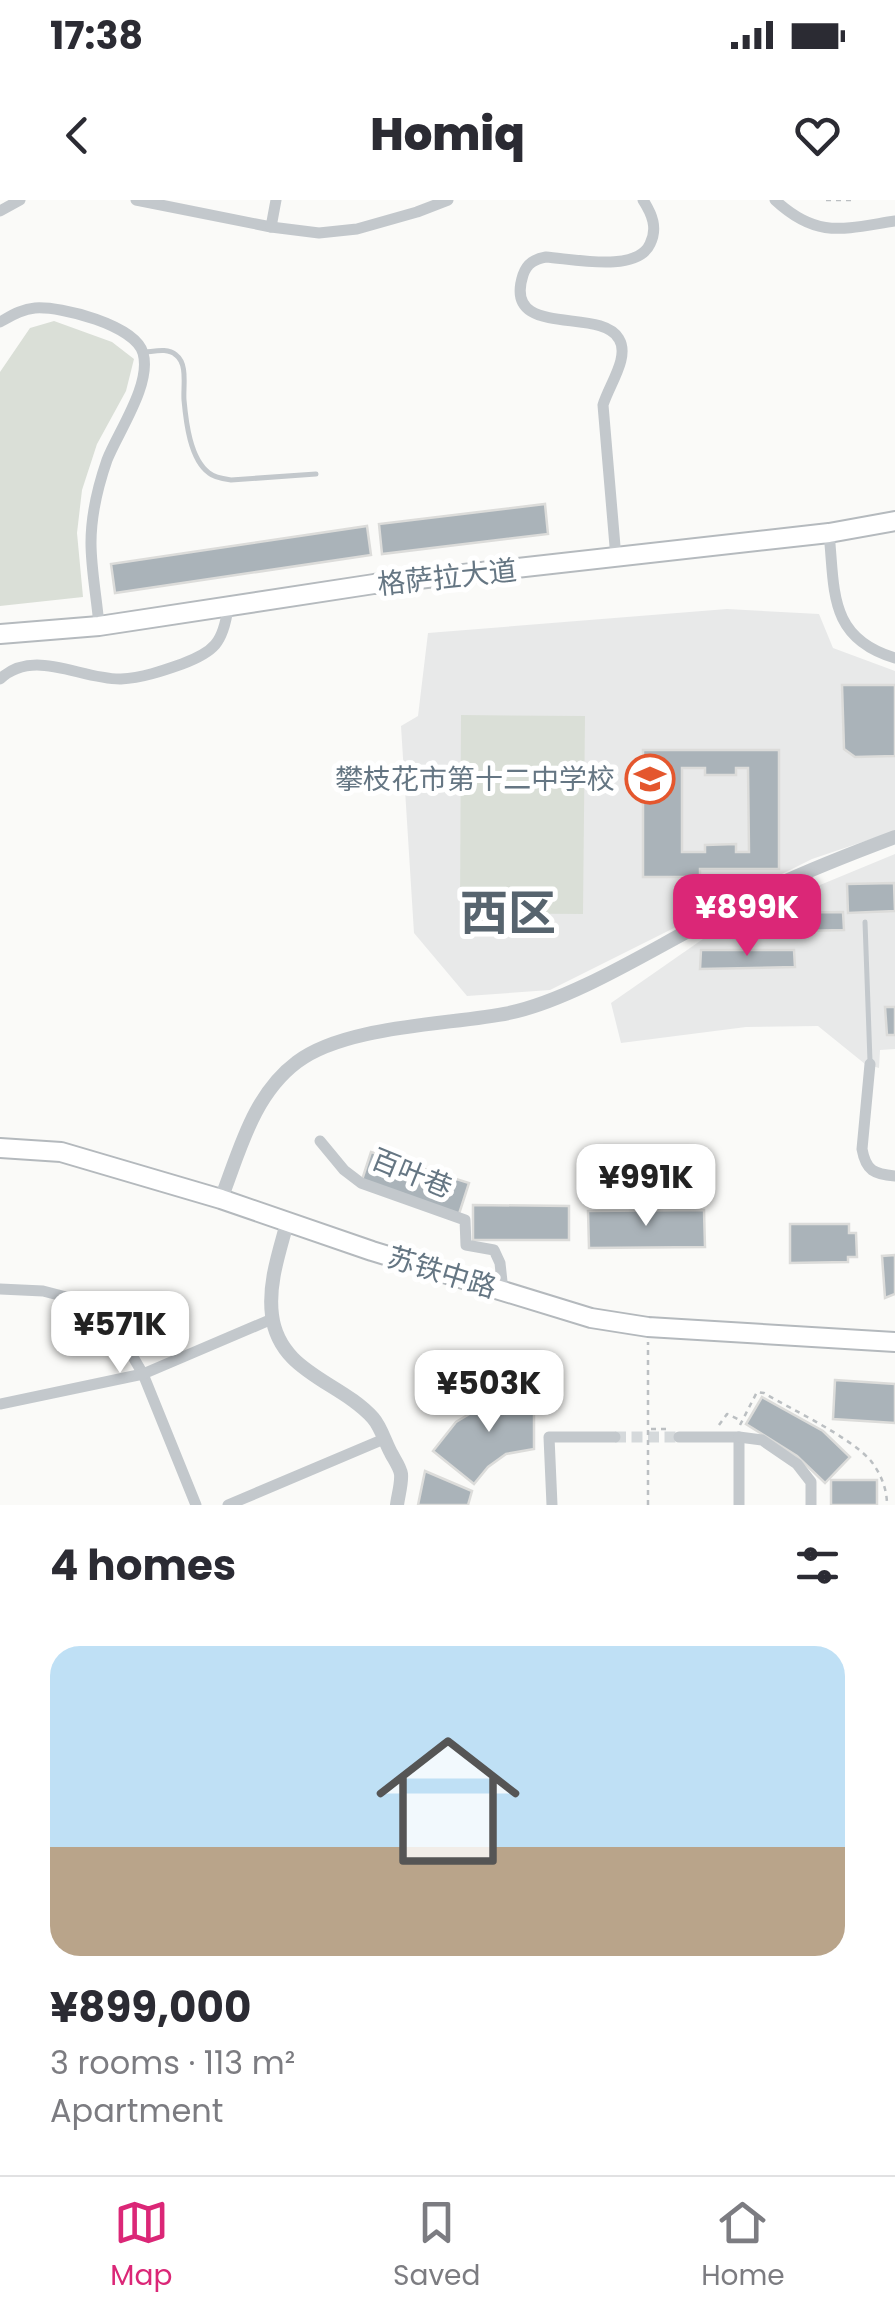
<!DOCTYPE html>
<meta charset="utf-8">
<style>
body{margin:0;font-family:Poppins,"Noto Sans SC",sans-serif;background:#f2f2f3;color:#2b2b33;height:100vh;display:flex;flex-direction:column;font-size:38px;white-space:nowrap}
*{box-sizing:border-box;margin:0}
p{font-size:32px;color:#7c7c81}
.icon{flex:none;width:55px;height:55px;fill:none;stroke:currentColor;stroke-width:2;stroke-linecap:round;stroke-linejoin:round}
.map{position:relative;height:1305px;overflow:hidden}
.drawer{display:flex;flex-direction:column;background:#fff;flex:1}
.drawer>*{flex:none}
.price{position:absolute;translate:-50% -85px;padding:0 22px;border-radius:20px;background:#fff;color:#222;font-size:32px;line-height:65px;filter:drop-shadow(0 2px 5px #0008)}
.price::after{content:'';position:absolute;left:50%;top:60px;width:30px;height:22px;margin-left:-15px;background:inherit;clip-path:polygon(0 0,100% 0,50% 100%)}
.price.current{background:#db2777;color:#fff}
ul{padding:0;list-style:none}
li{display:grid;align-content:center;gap:20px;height:530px;padding:0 50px}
li span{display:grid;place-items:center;height:310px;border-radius:30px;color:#555}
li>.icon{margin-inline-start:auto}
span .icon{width:180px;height:180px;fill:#fffc;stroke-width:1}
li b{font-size:42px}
h2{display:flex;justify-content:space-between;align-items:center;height:120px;padding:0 50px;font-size:42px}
.status{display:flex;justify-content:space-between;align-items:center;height:70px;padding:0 50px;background:#fff;direction:ltr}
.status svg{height:28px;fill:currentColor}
header{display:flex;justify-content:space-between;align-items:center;height:130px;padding:0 50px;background:#fff;font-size:45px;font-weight:800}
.tab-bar{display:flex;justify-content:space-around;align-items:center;height:140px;border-top:2px solid #e1e1e2;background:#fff;font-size:28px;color:#7c7c81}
.tab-bar a{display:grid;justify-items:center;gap:5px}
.tab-bar .current{color:#db2777}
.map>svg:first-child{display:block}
.built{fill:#e8e9e9}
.green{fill:#dadfd7}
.building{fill:#aab3b9;stroke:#dcdcda;stroke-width:2.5;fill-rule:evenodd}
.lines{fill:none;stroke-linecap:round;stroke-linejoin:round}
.minor-tunnel{stroke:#d5d9db;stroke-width:11;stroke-dasharray:11 5.5;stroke-linecap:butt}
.primary-casing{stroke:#b5babe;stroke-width:22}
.trunk-casing{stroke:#b4b9bd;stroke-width:22}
.path{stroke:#bbbfc2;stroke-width:2.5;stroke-dasharray:5 5;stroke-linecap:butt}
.service{stroke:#c3c8cc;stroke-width:5}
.minor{stroke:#c3c8cc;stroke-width:11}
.tertiary{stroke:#c3c8cc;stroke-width:14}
.primary{stroke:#fff;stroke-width:18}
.trunk{stroke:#fff;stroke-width:18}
.labels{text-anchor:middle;stroke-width:10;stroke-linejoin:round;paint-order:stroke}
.street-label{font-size:28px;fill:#657683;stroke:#fff}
.poi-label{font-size:28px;fill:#657683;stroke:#fff;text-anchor:end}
.town-label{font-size:48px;font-weight:bold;fill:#57646e;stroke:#fff}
</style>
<div class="status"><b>17:38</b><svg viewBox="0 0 49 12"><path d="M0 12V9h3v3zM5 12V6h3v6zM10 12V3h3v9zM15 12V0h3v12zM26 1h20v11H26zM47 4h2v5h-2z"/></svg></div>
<header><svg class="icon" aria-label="back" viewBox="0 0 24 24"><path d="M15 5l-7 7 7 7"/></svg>Homiq<svg class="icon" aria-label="heart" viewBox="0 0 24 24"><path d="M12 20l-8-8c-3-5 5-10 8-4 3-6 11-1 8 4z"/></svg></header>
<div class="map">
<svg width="895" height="1305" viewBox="0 0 895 1305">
<rect width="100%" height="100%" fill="#fafaf8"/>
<!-- built -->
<g class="built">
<path d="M 727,409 L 819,414 L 833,448 L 895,471 L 895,631 L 812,659 L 550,790 L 467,796 L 414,733 L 401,526 L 418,516 L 428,433 Z"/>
<path d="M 895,654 L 895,849 L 880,850 L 879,868 L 865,864 L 818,826 L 746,827 L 621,843 L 611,803 L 723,725 Z"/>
</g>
<!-- green -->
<g class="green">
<path d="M 54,121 L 112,142 L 134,159 L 126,191 L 97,244 L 82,290 L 77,333 L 83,397 L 0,406 L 0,172 L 30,128 Z"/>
<path d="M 461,515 L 585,516 L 583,714 L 460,713 Z"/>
</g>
<!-- building -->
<g class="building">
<path d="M 545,304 L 548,334 L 382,354 L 379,324 Z"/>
<path d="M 367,326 L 371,355 L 115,393 L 111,364 Z"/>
<path d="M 842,485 L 895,485 L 895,556 L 855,557 L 844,549 Z"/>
<path d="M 643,550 L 779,550 L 779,669 L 700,669 L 700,677 L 643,677 ZM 682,568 L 705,568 L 705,575 L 736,575 L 736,568 L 748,568 L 749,652 L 736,652 L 736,644 L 705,645 L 705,652 L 682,652 Z"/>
<path d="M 894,683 L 895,711 L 848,713 L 847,684 Z"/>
<path d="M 843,712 L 844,730 L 756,732 L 756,713 Z"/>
<path d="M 701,750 L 794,750 L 795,767 L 700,769 Z"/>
<path d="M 885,807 L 895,807 L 895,835 L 887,835 Z"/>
<path d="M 371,952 L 469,983 L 459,1014 L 361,983 Z"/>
<path d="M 473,1005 L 569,1006 L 569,1040 L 473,1040 Z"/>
<path d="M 704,1010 L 705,1047 L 589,1048 L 588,1011 Z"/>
<path d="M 790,1024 L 849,1024 L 849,1033 L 856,1033 L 857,1057 L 848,1057 L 848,1062 L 790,1063 Z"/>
<path d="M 895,1055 L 895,1094 L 885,1098 L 882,1056 Z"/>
<path d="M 835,1180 L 895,1184 L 895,1223 L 833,1219 Z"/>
<path d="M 516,1195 L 534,1195 L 534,1249 L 506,1254 L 488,1267 L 474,1284 L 433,1251 L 456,1222 L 491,1201 Z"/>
<path d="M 762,1197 L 823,1231 L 850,1257 L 825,1283 L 797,1256 L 746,1224 Z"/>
<path d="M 425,1271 L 472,1291 L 468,1305 L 418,1305 Z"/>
<rect x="831" y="1280" width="46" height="25"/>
</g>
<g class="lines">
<!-- minor-tunnel -->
<path class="minor-tunnel" d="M 615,1237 L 679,1237"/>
<!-- primary casing -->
<g class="primary-casing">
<path id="primary" d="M 0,434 L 99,426 L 374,384 L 829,333 L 895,321"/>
</g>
<!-- trunk casing -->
<g class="trunk-casing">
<path id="trunk" d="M 0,948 L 61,952 L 221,999 L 372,1051 L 591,1118 L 648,1127 L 895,1142"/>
</g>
<!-- path -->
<g class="path">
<path d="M 826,0 L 852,0"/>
<path d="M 719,1225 L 727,1214 L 740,1220"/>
<path d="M 740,1225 L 757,1192 L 764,1193 C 794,1211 849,1236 871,1261 C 881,1274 887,1289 887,1305"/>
<path d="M 651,1229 L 668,1229"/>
<path d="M 648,1305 L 648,1142"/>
</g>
<!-- service -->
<g class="service">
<path d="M 146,152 C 156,151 168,148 176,155 C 188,164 183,186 184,200 C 186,222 190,259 209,273 C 215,278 224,279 231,280 L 316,274"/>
<path d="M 865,722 L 870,861"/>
</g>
<!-- minor -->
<g class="minor">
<path d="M 136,0 L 271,27 L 319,33 L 357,29 L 417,12 L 448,0"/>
<path d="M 775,0 C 817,39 843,29 895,21"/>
<path d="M 0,11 L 20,0"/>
<path d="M 271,27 L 276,0"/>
<path d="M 0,122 C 11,116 22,109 35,108 C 61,106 135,125 143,153 C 152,184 118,232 107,260 C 98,286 91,316 91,343 C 91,370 97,399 99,426"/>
<path d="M 829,333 C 835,391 828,438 895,458"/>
<path d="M 616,358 L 603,205 C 609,185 630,157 619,139 C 601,106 502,140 523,75 C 527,63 535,59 546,57 C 574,59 637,73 650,44 C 658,28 652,14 643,0"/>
<path d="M 0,479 C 34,447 81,480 121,479 C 142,478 162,471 182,464 C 214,452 223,443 228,408"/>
<path d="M 870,864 L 862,949 C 866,971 874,974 895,976"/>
<path d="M 320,941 L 344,970 L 361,983 L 465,1020 L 466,1045 L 494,1050 L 500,1063 L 503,1091"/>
<path d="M 0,1089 L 43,1091 L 70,1098 L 95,1111 L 119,1133 L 143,1174 L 196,1305"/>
<path d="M 0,1204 L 143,1174 L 272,1119"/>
<path d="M 679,1237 L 739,1237 L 739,1305"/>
<path d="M 739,1237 L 762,1240 L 797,1264 L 811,1282 L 811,1305"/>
<path d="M 228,1305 L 384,1239"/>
<path d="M 552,1305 L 549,1237 L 615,1237"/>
</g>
<!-- tertiary -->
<g class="tertiary">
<path d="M 221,999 C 240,950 253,895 297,862 C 346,825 449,825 509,813 C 566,801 636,759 688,731 C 717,716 746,699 775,686 C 814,668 855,652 895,637"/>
<path d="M 287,1023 C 279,1053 268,1084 272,1115 C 279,1173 340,1181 373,1218 C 381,1227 385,1242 391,1253 C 394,1259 400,1267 401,1274 C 402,1283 398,1296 397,1305"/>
</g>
<!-- primary -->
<use href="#primary" class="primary"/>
<!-- trunk -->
<use href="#trunk" class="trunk"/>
</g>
<!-- icons -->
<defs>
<g id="school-ring" transform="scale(2.5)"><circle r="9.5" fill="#fff" stroke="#e4572e" stroke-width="1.5"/><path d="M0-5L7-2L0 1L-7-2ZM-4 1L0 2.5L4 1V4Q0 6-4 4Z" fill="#e4572e"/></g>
</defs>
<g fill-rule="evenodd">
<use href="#school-ring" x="650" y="579"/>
</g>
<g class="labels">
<!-- street labels -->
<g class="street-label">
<text transform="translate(447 377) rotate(-6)" y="10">格萨拉大道</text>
<text transform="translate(412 973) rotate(22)" y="10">百叶巷</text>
<text transform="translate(442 1072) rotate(17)" y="10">苏铁中路</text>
</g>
<!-- poi labels -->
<g class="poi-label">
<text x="615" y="589">攀枝花市第十二中学校</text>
</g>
<!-- town labels -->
<g class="town-label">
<text x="508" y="730">西区</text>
</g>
</g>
</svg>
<b class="price current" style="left:747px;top:759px">¥899K</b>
<b class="price" style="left:646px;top:1029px">¥991K</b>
<b class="price" style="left:120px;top:1176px">¥571K</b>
<b class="price" style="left:489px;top:1235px">¥503K</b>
</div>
<section class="drawer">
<h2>4 homes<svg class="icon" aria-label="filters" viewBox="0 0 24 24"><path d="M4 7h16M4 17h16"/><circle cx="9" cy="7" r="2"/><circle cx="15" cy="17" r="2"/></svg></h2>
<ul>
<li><span style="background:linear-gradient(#bfe0f5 65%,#b9a48a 0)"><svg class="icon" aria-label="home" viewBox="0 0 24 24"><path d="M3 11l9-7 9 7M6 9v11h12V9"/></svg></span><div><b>¥899,000</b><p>3 rooms · 113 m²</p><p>Apartment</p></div></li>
</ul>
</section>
<nav class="tab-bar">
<a class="current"><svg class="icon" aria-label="map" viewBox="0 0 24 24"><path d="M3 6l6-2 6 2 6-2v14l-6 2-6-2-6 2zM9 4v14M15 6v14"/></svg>Map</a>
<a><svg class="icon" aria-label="saved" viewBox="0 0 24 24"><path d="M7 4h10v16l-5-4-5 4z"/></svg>Saved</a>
<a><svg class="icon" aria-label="home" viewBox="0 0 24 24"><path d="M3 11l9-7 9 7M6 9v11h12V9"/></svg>Home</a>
</nav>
